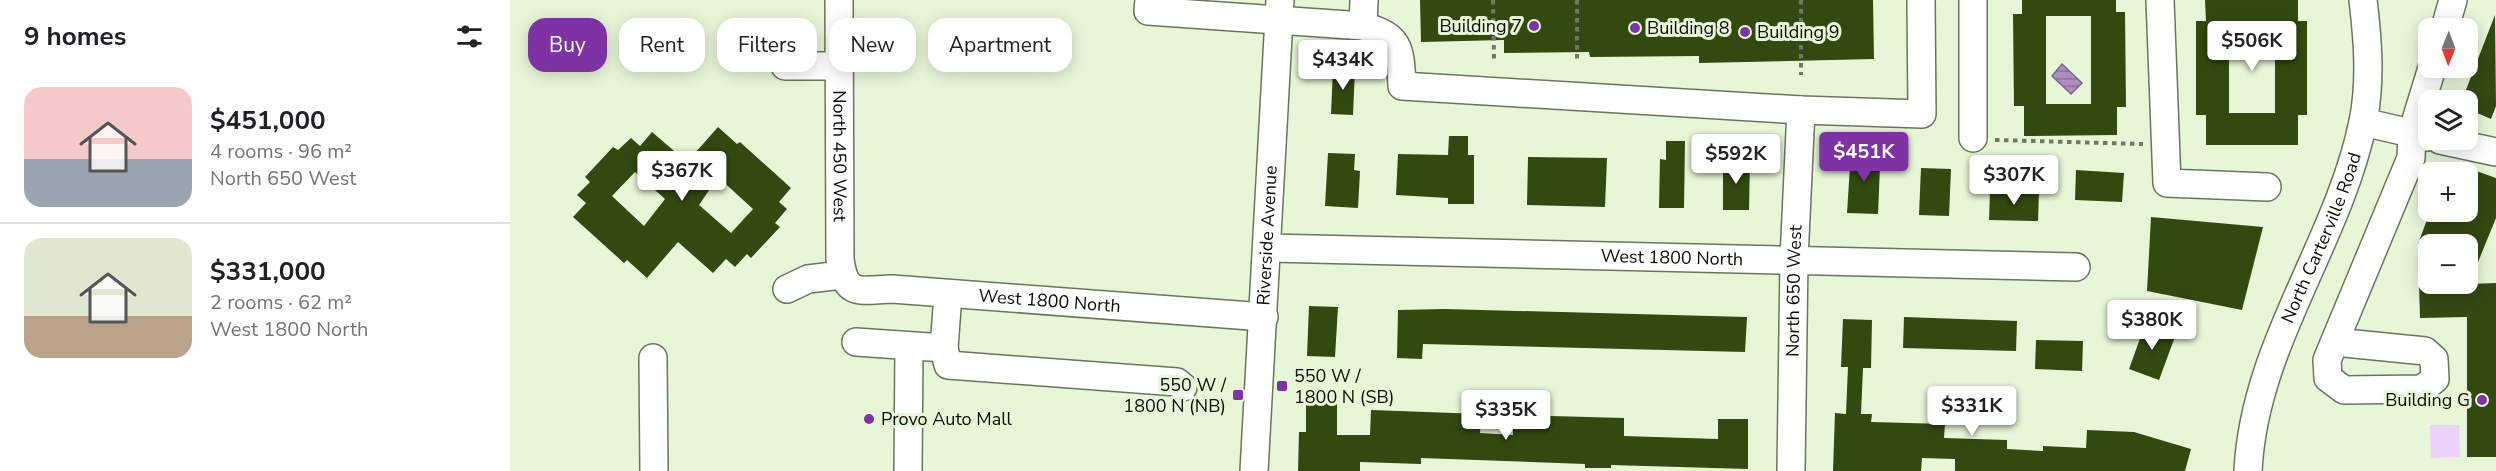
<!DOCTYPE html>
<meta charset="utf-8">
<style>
body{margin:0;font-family:"Nunito Sans",sans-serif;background:#f2f2f2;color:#202124;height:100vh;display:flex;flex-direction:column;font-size:22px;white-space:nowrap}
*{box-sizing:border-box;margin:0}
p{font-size:20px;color:#757577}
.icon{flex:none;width:33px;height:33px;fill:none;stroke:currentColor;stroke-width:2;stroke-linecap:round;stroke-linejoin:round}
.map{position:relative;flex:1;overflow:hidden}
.details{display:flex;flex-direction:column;background:#fff;width:510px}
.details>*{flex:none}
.hud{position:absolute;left:18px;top:18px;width:570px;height:54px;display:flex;gap:12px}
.needle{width:39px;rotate:181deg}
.controls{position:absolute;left:1908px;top:18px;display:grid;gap:12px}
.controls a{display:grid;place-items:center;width:60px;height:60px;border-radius:12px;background:#fff;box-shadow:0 3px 15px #0003;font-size:30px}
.price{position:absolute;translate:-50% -51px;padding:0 14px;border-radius:6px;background:#fff;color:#222;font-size:20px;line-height:39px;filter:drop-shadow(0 2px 3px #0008)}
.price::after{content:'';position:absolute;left:50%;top:36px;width:18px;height:14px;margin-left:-9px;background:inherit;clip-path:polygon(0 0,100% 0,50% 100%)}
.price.selected{background:#7e32a3;color:#fff}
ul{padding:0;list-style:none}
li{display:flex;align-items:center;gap:18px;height:150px;padding:0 24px}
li+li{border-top:2px solid #e0e0e0}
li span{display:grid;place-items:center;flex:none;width:168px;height:120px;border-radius:18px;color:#555}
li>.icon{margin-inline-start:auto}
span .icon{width:72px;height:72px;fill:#fffc;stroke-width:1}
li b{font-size:26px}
h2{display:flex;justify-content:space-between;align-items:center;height:72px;padding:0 24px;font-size:26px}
.tag{padding:0 21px;border-radius:18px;background:#fff;box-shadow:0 3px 15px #0003;font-size:21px;line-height:54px}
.tag.selected{background:#7e32a3;color:#fff}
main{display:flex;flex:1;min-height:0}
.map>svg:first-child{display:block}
.park{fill:#ecd1fc}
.water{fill:url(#water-rules);stroke:#7c6689;stroke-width:1.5}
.building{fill:#324910;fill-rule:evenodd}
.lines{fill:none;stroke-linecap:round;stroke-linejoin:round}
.minor-casing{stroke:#69765a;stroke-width:30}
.path{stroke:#6f7865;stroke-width:4;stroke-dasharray:4.5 4.5;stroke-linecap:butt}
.minor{stroke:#fff;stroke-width:27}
.poi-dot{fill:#7e32a3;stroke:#e7f6d7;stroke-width:2}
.labels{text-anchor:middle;stroke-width:6;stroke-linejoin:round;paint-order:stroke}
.poi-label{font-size:18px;fill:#090d04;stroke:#e7f6d7;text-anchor:start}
.street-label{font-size:18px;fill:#090d04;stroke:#e7f6d7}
</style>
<main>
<section class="details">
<h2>9 homes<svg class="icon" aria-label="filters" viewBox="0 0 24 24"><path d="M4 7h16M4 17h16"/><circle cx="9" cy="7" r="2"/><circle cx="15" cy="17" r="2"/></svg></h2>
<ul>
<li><span style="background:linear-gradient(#f6c9c9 60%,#9aa5b1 0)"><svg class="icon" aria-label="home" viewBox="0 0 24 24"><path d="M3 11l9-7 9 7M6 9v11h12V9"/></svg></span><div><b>$451,000</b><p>4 rooms · 96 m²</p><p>North 650 West</p></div></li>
<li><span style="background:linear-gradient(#dfe7d0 65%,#b9a48a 0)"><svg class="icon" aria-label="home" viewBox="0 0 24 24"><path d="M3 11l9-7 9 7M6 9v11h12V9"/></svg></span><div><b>$331,000</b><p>2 rooms · 62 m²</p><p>West 1800 North</p></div></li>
</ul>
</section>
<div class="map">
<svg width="1986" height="471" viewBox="0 0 1986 471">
<defs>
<pattern id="water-rules" width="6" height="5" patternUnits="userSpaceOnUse" patternTransform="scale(1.5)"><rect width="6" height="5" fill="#ae8cc2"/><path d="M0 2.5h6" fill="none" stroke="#8c719b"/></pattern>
</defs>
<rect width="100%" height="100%" fill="#e7f6d7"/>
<!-- park -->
<path class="park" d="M 1920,425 L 1949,425 L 1950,457 L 1921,458 Z"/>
<!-- water -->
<path class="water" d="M 1552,64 L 1572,83 L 1561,94 L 1542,76 Z"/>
<!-- building -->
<g class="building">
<path d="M 910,0 L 1363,0 L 1364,59 L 1189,63 L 1189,56 L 1080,57 L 1079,52 L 994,53 L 994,40 L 911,42 Z"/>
<path d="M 1512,0 L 1606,0 L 1606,12 L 1615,12 L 1616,107 L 1607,107 L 1607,135 L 1514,136 L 1514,106 L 1504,106 L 1503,14 L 1512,14 ZM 1536,16 L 1581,16 L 1581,104 L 1536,104 Z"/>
<path d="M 1695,0 L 1788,0 L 1788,21 L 1797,21 L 1797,115 L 1788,115 L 1788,145 L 1696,145 L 1696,115 L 1686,115 L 1686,21 L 1696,21 ZM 1719,24 L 1765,24 L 1765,113 L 1719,113 Z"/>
<path d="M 1985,15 L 1986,106 L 1981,119 L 1958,109 L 1958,100 L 1952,100 Z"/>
<path d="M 823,68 L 845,69 L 843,115 L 821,114 Z"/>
<path d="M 208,127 L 227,144 L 230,142 L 281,188 L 269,202 L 277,209 L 265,223 L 270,227 L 241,258 L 237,254 L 225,267 L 216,259 L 203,273 L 168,242 L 137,278 L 117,260 L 114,263 L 63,217 L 76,203 L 67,195 L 80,182 L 75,177 L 103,147 L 108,150 L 121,138 L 130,146 L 142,132 L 177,162 ZM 125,172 L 155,199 L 134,226 L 102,196 ZM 208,177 L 243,209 L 221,233 L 189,205 Z"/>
<path d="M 939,136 L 958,136 L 958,155 L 964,155 L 964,204 L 938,204 L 938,198 L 886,195 L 888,154 L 938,155 Z"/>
<path d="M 1156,141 L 1175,141 L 1174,208 L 1149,208 L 1150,159 L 1156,160 Z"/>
<path d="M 1348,145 L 1367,146 L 1366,167 L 1370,167 L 1368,214 L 1337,213 L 1340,166 L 1347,166 Z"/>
<path d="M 818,153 L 845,154 L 844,170 L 850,171 L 848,208 L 815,206 Z"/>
<path d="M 1018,157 L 1097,158 L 1095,207 L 1017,205 Z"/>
<path d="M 1213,161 L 1240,161 L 1239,210 L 1213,210 Z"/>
<path d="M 1411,168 L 1441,169 L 1439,216 L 1409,215 Z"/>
<path d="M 1958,168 L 1986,178 L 1986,218 L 1959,284 L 1986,283 L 1986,457 L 1957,457 L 1957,317 L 1910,318 L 1909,284 L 1958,284 L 1958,244 L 1908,244 L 1918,217 L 1925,219 L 1929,212 L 1958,212 Z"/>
<path d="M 1566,170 L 1614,173 L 1612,202 L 1565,200 Z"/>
<path d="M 1480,190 L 1529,192 L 1528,221 L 1479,220 Z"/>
<path d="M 1641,217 L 1753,227 L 1732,310 L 1637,291 Z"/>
<path d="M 799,306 L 828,307 L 825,357 L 797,356 Z"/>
<path d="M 935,309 L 1237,317 L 1235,352 L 913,344 L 912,359 L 887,358 L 888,310 Z"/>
<path d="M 1394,317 L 1507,321 L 1506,351 L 1393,348 Z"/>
<path d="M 1333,319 L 1362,320 L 1361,368 L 1353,368 L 1351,414 L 1362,414 L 1361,422 L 1435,424 L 1434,438 L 1497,440 L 1497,449 L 1533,451 L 1533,446 L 1576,448 L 1577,430 L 1624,432 L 1681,449 L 1675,471 L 1445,471 L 1445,459 L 1412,458 L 1411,471 L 1323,471 L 1325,413 L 1336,414 L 1338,367 L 1331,367 Z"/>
<path d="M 1636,322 L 1666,334 L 1649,380 L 1619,369 Z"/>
<path d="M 1526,340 L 1573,341 L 1572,371 L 1525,369 Z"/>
<path d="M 796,393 L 827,393 L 827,435 L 860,435 L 861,410 L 971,414 L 970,433 L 1003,435 L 1003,415 L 1114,418 L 1114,436 L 1208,439 L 1208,419 L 1238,419 L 1238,469 L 1101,465 L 1101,468 L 1075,468 L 1075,464 L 911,458 L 911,464 L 850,462 L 850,471 L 788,471 L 789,432 L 796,432 Z"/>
</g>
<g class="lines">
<!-- minor casing -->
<g class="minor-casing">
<g id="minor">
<path id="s1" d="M 329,0 L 330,259 C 335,298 350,290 382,289 L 754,317"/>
<path d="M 639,0 L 638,11 L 853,26"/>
<path d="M 854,0 L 853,26 C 891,37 890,48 892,86 L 1291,110 L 1412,114 L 1411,0"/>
<path d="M 1463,0 L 1463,138"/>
<path d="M 1650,0 L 1657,183 L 1757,187"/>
<path d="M 1935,28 L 1943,0"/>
<path d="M 275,66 L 328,66"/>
<path d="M 1853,122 L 1918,137"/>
<path d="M 1930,140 L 1986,152"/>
<path id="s2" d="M 757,248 L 1566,267"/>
<path d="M 277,289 L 298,279 L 332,275"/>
<path d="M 346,342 L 434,348 L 438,294"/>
<path d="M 1825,342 L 1915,351 L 1924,359 L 1925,379 L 1912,389 L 1834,390 L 1818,378 L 1817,360 L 1901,158 L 1902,133 L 1922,68"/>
<path d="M 434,348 L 438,365 L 667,382 L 673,387"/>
<path d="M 143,358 L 144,471"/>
<path d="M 398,471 L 399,346"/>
<path id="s3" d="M 744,471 L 770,0"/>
<path id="s4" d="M 1281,471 L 1284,259 L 1291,110"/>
<path id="s5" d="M 1738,471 C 1744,345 1828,243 1853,122 C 1861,82 1858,41 1853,0"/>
</g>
</g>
<!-- path -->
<g class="path">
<path d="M 983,0 L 984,59"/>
<path d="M 1067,0 L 1067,61"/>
<path d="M 1291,0 L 1291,75"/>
<path d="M 1485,140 L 1633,144"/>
</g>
<!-- minor -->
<use href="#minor" class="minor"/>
</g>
<!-- markers -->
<g class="poi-dot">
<circle cx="1024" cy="26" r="6"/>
<circle cx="1125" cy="28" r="6"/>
<circle cx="1235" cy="32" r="6"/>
<rect x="766" y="380" width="12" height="12" rx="3"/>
<rect x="722" y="389" width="12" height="12" rx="3"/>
<circle cx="1972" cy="400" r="6"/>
<circle cx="359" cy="419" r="6"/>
</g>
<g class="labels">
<!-- poi labels -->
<g class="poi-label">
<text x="1012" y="32" text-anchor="end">Building 7</text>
<text x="1137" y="34">Building 8</text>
<text x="1247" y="38">Building 9</text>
<text x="784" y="382">550 W /<tspan x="784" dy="21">1800 N (SB)</tspan></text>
<text x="716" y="391" text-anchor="end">550 W /<tspan x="716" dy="21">1800 N (NB)</tspan></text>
<text x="1960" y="406" text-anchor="end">Building G</text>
<text x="371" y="425">Provo Auto Mall</text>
</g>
<!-- street labels -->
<g class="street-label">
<text dy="6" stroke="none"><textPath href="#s1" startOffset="156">North 450 West</textPath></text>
<text dy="6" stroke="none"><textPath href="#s3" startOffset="236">Riverside Avenue</textPath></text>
<text dy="6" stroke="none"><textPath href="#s5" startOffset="246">North Carterville Road</textPath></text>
<text dy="6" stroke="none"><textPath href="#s2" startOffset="405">West 1800 North</textPath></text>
<text dy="6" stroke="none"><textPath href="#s4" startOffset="180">North 650 West</textPath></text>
<text dy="6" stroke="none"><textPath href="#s1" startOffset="489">West 1800 North</textPath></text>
</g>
</g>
</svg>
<div class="controls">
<a><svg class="needle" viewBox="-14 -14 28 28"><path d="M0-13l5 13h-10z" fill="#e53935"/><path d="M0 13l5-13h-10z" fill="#757577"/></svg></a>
<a><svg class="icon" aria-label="layers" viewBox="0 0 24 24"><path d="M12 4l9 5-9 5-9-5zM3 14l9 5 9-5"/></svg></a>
<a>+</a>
<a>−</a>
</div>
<b class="price" style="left:1742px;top:72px">$506K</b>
<b class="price" style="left:833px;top:91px">$434K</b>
<b class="price selected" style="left:1354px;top:183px">$451K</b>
<b class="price" style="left:1226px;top:185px">$592K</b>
<b class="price" style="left:172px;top:202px">$367K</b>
<b class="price" style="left:1504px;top:206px">$307K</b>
<b class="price" style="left:1642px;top:351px">$380K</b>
<b class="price" style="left:1462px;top:437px">$331K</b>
<b class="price" style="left:996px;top:441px">$335K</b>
<div class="hud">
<a class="tag selected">Buy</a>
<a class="tag">Rent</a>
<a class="tag">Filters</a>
<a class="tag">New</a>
<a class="tag">Apartment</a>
</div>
</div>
</main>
